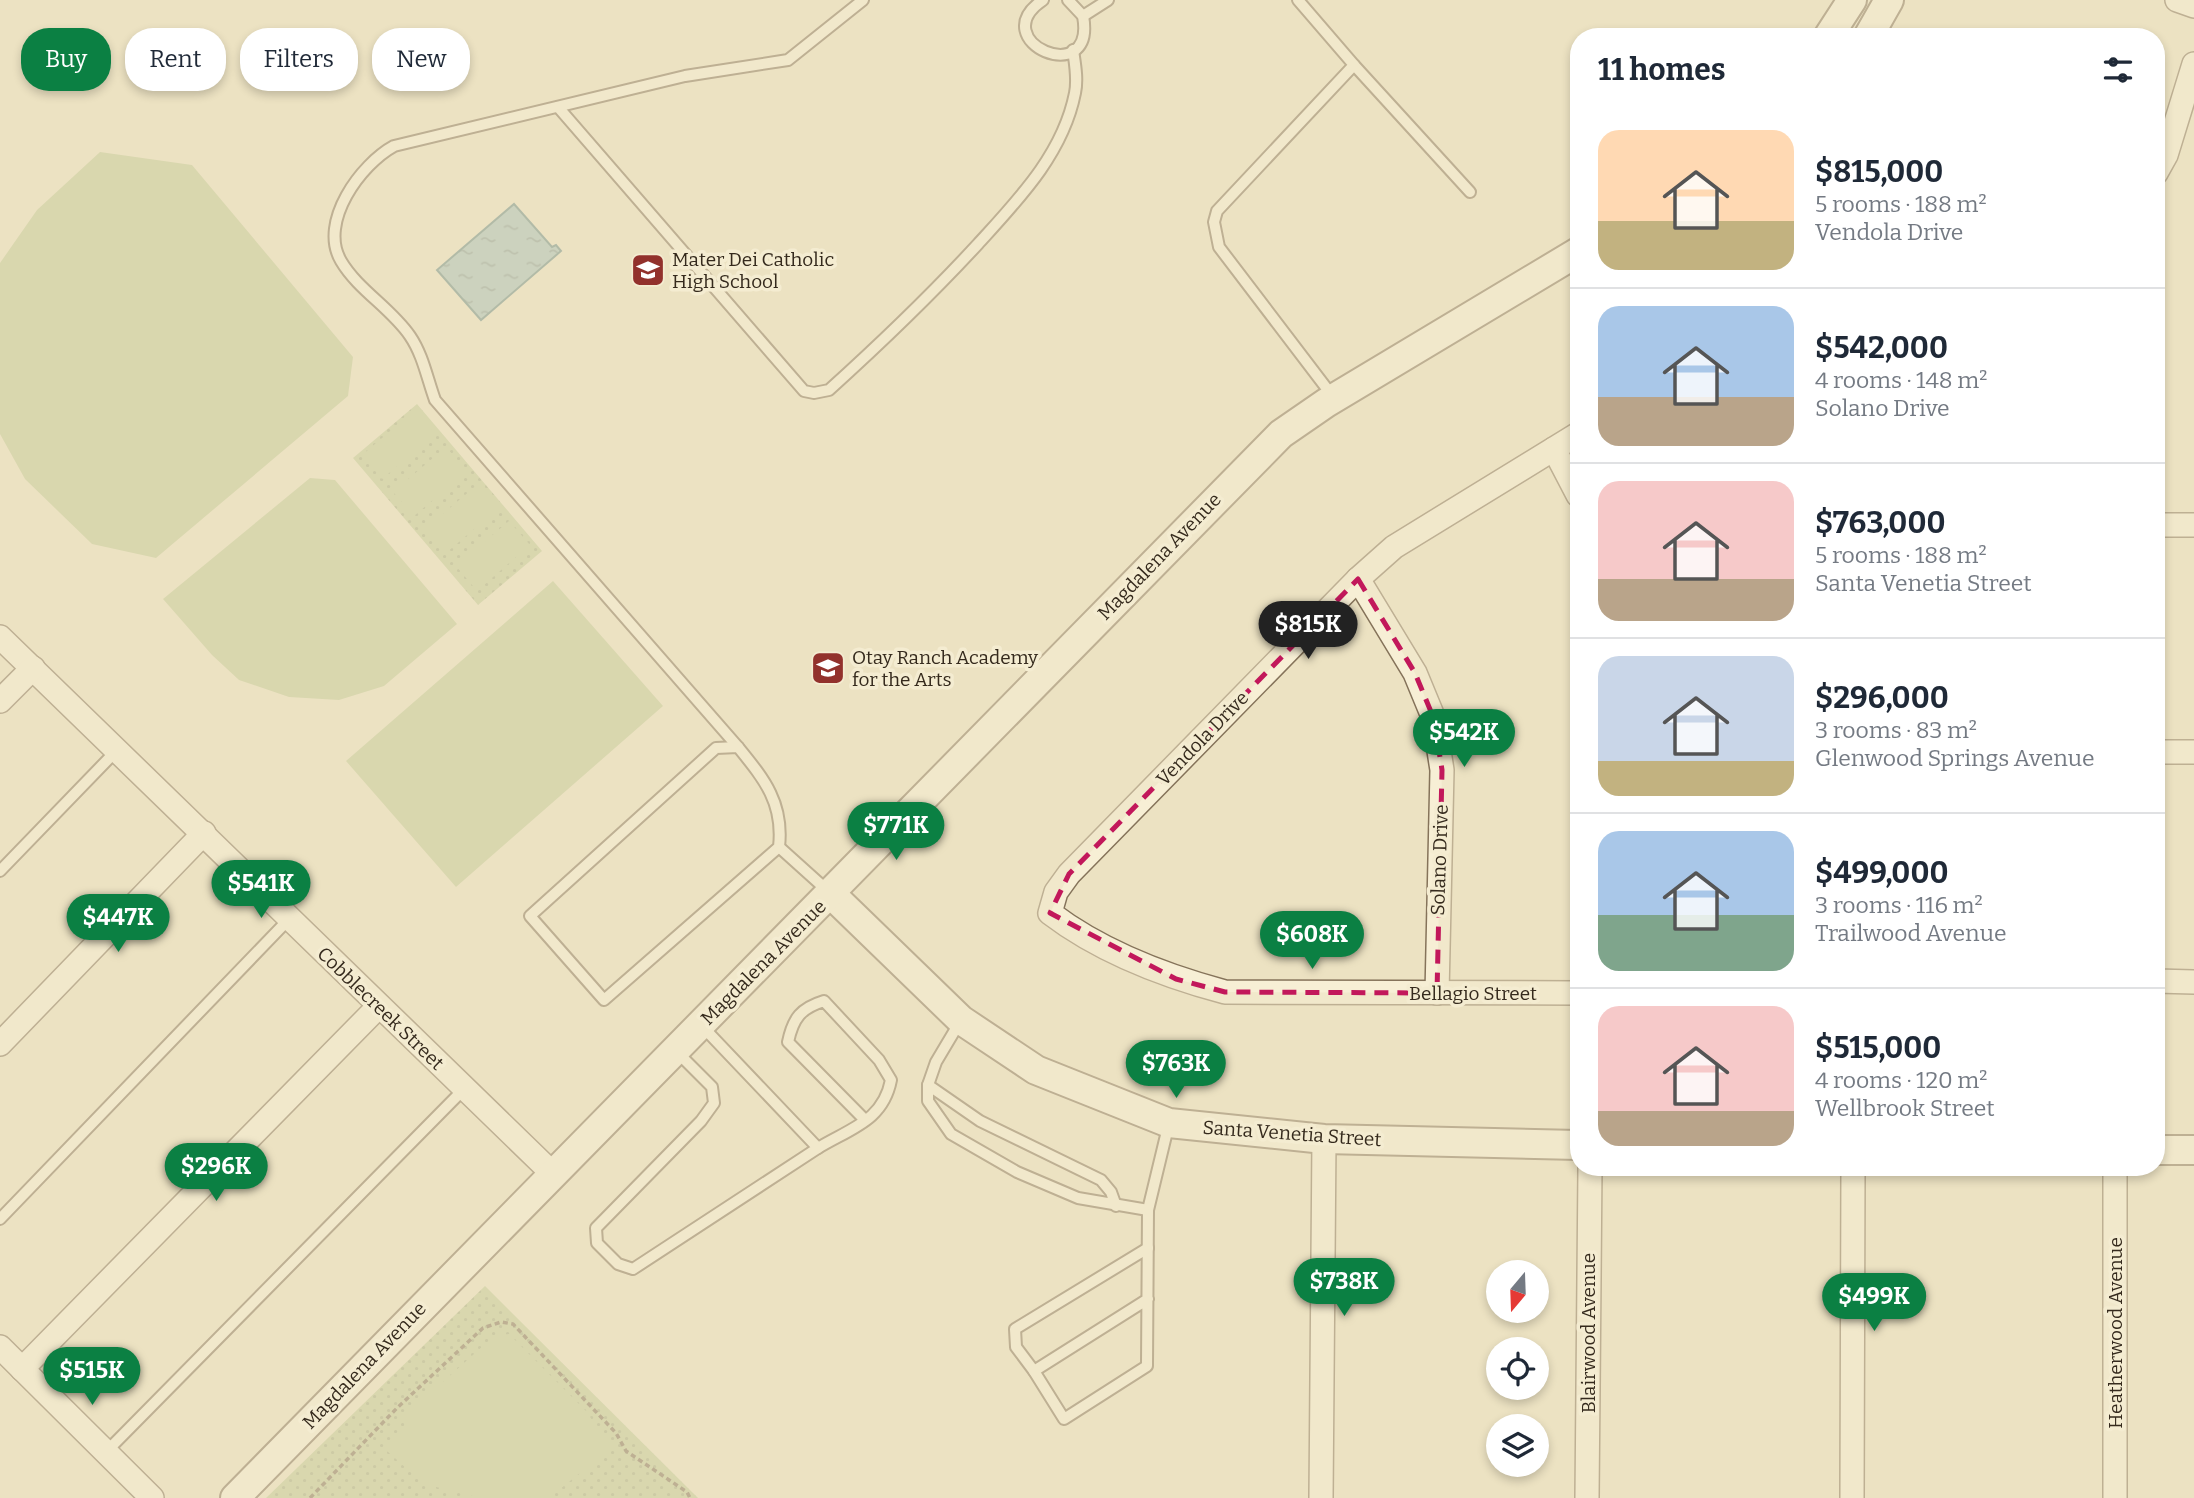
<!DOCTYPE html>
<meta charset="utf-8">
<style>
body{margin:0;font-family:Bitter,serif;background:#f2f2f3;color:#1f2937;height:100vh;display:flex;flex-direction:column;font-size:26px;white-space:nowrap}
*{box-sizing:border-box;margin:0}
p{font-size:23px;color:#747a83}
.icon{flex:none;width:38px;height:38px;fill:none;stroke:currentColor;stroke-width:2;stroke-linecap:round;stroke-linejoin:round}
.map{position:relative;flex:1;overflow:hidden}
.details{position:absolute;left:1570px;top:28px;width:595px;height:1148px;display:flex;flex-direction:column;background:#fff;border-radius:28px;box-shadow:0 4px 10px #0003}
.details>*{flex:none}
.banner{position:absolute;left:21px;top:28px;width:665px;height:63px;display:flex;gap:14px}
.needle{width:46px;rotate:199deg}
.controls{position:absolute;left:1486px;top:1260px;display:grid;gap:14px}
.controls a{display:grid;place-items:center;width:63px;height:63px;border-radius:50%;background:#fff;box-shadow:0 4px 10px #0003;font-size:35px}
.price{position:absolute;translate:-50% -60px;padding:0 16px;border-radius:24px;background:#0b8043;color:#fff;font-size:23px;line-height:46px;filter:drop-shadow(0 2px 4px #0008)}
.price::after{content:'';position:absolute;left:50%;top:42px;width:21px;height:16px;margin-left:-10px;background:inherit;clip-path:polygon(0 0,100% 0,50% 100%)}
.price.current{background:#222;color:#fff}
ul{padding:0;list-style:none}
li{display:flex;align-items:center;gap:21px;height:175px;padding:0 28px}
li+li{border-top:2px solid #e0e1e3}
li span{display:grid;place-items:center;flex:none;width:196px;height:140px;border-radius:21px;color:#555}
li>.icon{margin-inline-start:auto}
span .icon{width:84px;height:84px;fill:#fffc;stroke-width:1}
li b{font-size:30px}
h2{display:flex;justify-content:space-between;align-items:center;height:84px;padding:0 28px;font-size:30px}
.tag{padding:0 24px;border-radius:28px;background:#fff;box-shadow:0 4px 10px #0003;font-size:24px;line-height:63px}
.tag.current{background:#0b8043;color:#fff}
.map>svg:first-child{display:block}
.grass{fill:url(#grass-dots)}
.garden{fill:#c1ca96}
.water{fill:url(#water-ripples);stroke:#6c8c86;stroke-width:2}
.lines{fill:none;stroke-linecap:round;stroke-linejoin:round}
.service-casing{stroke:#85735a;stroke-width:14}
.minor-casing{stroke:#85735a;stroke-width:26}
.tertiary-casing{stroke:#85735a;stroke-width:32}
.path{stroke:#85735a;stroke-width:3.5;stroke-dasharray:5 3.5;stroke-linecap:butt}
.service{stroke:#f7efd5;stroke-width:10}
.minor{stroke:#f7efd5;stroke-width:23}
.tertiary{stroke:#f7efd5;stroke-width:28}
.marked{fill:none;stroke:#c2185b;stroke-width:5;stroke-dasharray:14 9;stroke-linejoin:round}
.labels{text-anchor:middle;stroke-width:7;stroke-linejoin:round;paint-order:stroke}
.poi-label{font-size:19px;fill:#352a1d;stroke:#f4ecd1;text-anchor:start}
.street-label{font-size:19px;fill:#352a1d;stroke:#f4ecd1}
</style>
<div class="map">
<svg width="2194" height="1498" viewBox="0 0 2194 1498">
<defs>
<pattern id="grass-dots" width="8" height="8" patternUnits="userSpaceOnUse" patternTransform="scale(1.75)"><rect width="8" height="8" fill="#c1ca96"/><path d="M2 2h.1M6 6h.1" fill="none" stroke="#a6ae81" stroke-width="1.8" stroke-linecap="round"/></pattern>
<pattern id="water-ripples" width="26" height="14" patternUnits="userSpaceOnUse" patternTransform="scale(1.75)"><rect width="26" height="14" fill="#a4bfb8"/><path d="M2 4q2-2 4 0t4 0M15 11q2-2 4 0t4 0" fill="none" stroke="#869b95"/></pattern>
</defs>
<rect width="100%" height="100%" fill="#ece2c2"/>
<!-- grass -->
<g class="grass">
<path d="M 417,404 L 542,551 L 478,605 L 353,458 Z"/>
<path d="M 485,1286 L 698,1498 L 266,1498 Z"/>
</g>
<!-- garden -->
<g class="garden">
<path d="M 100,152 L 192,165 L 353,357 L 348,396 L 156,558 L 92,544 L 25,479 L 0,434 L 0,263 L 37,210 Z"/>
<path d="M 415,410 L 436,434 L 382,479 L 362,455 Z"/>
<path d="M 446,447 L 467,471 L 414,516 L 393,492 Z"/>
<path d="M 310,478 L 335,480 L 457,624 L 384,686 L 339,700 L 289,697 L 239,680 L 212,655 L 163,599 Z"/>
<path d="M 478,484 L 499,508 L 446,553 L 425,529 Z"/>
<path d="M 509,521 L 530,545 L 477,591 L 456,566 Z"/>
<path d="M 553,581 L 663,706 L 456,887 L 346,761 Z"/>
<path d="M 509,1334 L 586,1411 L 611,1448 L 560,1489 L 540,1498 L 481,1498 L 424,1484 L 387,1451 L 405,1433 L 404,1417 L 494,1336 Z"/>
</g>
<!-- water -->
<path class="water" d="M 514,204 L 552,247 L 556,245 L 561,251 L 481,320 L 437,270 Z"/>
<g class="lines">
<!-- service casing -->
<g class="service-casing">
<g id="service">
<path d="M 1043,0 C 982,41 1097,91 1083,16 L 1068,0"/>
<path d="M 1298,0 L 1354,65 L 1217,211 L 1214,222 L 1219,247 L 1334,398"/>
<path d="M 1083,16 L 1108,0"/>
<path d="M 1354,65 L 1470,192"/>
<path d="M 558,107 L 804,391 L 814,393 L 829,390 C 881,343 930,296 978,244 C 1018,200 1063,154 1075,93 C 1078,79 1075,64 1073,50"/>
<path d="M 738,747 L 435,400 C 427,378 423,355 410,336 C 391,308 358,290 341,261 C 318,222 361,164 394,146 L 685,76 L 788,60 L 863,0"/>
<path d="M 738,747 C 764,779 784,803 779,847 L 604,1000 L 530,916 L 716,748 Z"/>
<path d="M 779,847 L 829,892"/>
<path d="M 0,871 L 118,749"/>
<path d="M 961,1020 L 936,1062 L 928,1085 L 928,1101 L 951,1134 L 1017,1172 L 1078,1198 L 1148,1210"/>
<path d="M 677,1052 L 712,1087 L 714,1103 L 701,1121 L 596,1228 L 597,1243 L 618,1264 L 633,1269 L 818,1148 L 702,1026"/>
<path d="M 928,1085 L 980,1121 L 1101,1180 L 1111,1192 L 1116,1206"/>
<path d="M 818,1148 C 851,1128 883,1121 891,1080 L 879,1060 L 824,1001 C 801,1008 793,1018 788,1042 L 865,1120"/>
<path d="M 0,1219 L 290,918"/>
<path d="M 1148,1299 L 1034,1371 L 1064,1419 L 1147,1366 L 1148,1210 L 1169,1123"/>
<path d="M 1034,1371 L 1016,1347 L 1015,1329 L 1148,1248"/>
<path d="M 107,1451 L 464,1089"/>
</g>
</g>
<!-- minor casing -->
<g class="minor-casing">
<g id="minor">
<path d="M 2177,0 L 2194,6"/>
<path d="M 2156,173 L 2166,155 L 2194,64"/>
<path d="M 1578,434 L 1394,547 L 1358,579 L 1069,874 L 1056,892 L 1050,913 C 1100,951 1165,976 1225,992 L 1578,993"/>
<path d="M 1554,449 L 1578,495"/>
<path d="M 2156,525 L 2194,525"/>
<path d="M 1358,579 L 1415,673 L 1434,719 L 1442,770 L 1437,993"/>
<path d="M 0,637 L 552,1173"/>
<path d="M 0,701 L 33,668"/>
<path d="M 2156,752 L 2194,752"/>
<path d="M 2156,981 L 2194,982"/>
<path d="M 0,1044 L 204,833"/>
<path d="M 0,1347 L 152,1498"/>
<path d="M 22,1369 L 379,1006"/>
<path d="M 1321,1498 L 1324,1139"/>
<path d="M 1587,1498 L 1590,1167"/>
<path d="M 1852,1498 L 1853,1167"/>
<path d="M 2115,1498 L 2115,1167"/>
</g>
</g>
<!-- tertiary casing -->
<g class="tertiary-casing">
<g id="tertiary">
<path d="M 1828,37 L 1852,0"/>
<path d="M 1868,37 L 1889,0"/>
<path d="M 831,894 L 961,1020 L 1036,1070 L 1169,1123 L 1324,1139 L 1578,1145"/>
<path d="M 2156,1150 L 2194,1150"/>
<path d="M 235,1498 L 1281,434 L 1326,403 L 1578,252"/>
</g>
</g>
<!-- path -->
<path class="path" d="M 310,1498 L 397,1408 L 483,1328 L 501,1322 L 513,1324 L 616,1433 L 626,1451 L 687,1492 L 690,1498"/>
<!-- service -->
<use href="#service" class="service"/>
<!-- minor -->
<use href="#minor" class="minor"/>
<!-- tertiary -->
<use href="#tertiary" class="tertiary"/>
</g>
<!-- marked area -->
<path d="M0 0H2194V1498H0ZM 1358,579 L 1415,673 L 1434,719 L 1442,770 L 1437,993 L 1225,992 L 1176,979 L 1050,913 L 1069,874 Z" fill="#ece2c2" fill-opacity=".55" fill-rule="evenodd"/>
<path class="marked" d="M 1358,579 L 1415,673 L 1434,719 L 1442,770 L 1437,993 L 1225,992 L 1176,979 L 1050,913 L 1069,874 Z"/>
<!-- icons -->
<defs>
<g id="school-square" transform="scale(1.75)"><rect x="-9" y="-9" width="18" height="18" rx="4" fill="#92312c" stroke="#f4ecd1"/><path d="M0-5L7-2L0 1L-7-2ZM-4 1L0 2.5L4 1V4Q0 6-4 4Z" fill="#fff"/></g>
</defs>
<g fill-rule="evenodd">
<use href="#school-square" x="648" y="270"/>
<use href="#school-square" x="828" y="668"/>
</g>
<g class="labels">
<!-- poi labels -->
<g class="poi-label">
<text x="672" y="266">Mater Dei Catholic<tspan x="672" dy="22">High School</tspan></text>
<text x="852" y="664">Otay Ranch Academy<tspan x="852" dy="22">for the Arts</tspan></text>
</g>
<!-- street labels -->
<g class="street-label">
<text transform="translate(1159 556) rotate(-46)" y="7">Magdalena Avenue</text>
<text transform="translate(1202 738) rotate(-46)" y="7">Vendola Drive</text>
<text transform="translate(1439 860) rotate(-88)" y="7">Solano Drive</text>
<text transform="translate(763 962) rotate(-45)" y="7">Magdalena Avenue</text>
<text x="1473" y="1000">Bellagio Street</text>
<text transform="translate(381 1008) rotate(44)" y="7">Cobblecreek Street</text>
<text transform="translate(1292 1133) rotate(4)" y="7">Santa Venetia Street</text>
<text transform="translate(1588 1333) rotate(-90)" y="7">Blairwood Avenue</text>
<text transform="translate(2115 1333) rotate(-90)" y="7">Heatherwood Avenue</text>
<text transform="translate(364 1365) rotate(-46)" y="7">Magdalena Avenue</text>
</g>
</g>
</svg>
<div class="controls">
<a><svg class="needle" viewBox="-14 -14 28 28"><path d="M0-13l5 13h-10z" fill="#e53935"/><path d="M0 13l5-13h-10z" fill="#747a83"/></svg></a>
<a><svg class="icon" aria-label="locate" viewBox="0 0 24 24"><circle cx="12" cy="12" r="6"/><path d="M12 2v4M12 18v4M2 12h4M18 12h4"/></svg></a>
<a><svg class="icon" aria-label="layers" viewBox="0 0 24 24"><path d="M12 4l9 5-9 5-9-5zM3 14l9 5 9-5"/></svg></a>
</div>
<b class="price current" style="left:1308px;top:661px">$815K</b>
<b class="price" style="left:1464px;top:769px">$542K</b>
<b class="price" style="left:896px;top:862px">$771K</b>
<b class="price" style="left:261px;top:920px">$541K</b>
<b class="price" style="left:118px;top:954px">$447K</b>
<b class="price" style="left:1312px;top:971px">$608K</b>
<b class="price" style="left:1176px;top:1100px">$763K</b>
<b class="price" style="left:216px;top:1203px">$296K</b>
<b class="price" style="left:1344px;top:1318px">$738K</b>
<b class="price" style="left:1874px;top:1333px">$499K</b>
<b class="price" style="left:92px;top:1407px">$515K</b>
<div class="banner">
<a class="tag current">Buy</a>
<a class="tag">Rent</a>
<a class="tag">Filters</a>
<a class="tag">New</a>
</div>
<section class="details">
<h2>11 homes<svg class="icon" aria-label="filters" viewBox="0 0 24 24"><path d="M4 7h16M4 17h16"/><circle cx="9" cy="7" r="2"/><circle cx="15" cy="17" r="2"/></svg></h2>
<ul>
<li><span style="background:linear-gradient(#ffd9b3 65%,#c2b280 0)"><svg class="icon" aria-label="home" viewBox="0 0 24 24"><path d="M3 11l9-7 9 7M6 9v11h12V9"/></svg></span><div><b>$815,000</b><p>5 rooms · 188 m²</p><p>Vendola Drive</p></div></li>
<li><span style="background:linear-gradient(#a9c7e8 65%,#b9a48a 0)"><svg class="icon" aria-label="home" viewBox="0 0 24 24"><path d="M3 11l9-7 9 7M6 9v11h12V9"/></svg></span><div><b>$542,000</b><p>4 rooms · 148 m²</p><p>Solano Drive</p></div></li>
<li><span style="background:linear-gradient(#f6c9c9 70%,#b9a48a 0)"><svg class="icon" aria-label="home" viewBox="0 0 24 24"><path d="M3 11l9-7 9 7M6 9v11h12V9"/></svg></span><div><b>$763,000</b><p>5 rooms · 188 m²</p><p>Santa Venetia Street</p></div></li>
<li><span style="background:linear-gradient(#c9d6e8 75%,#c2b280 0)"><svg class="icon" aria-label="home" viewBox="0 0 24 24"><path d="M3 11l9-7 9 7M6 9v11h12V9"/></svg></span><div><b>$296,000</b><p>3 rooms · 83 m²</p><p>Glenwood Springs Avenue</p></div></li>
<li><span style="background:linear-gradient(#a9c7e8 60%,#7fa58c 0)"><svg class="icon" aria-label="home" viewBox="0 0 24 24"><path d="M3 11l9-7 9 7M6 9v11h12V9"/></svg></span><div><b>$499,000</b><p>3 rooms · 116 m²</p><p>Trailwood Avenue</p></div></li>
<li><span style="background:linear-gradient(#f6c9c9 75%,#b9a48a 0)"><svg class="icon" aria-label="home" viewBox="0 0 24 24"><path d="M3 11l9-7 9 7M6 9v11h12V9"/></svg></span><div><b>$515,000</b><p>4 rooms · 120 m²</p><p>Wellbrook Street</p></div></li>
</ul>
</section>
</div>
